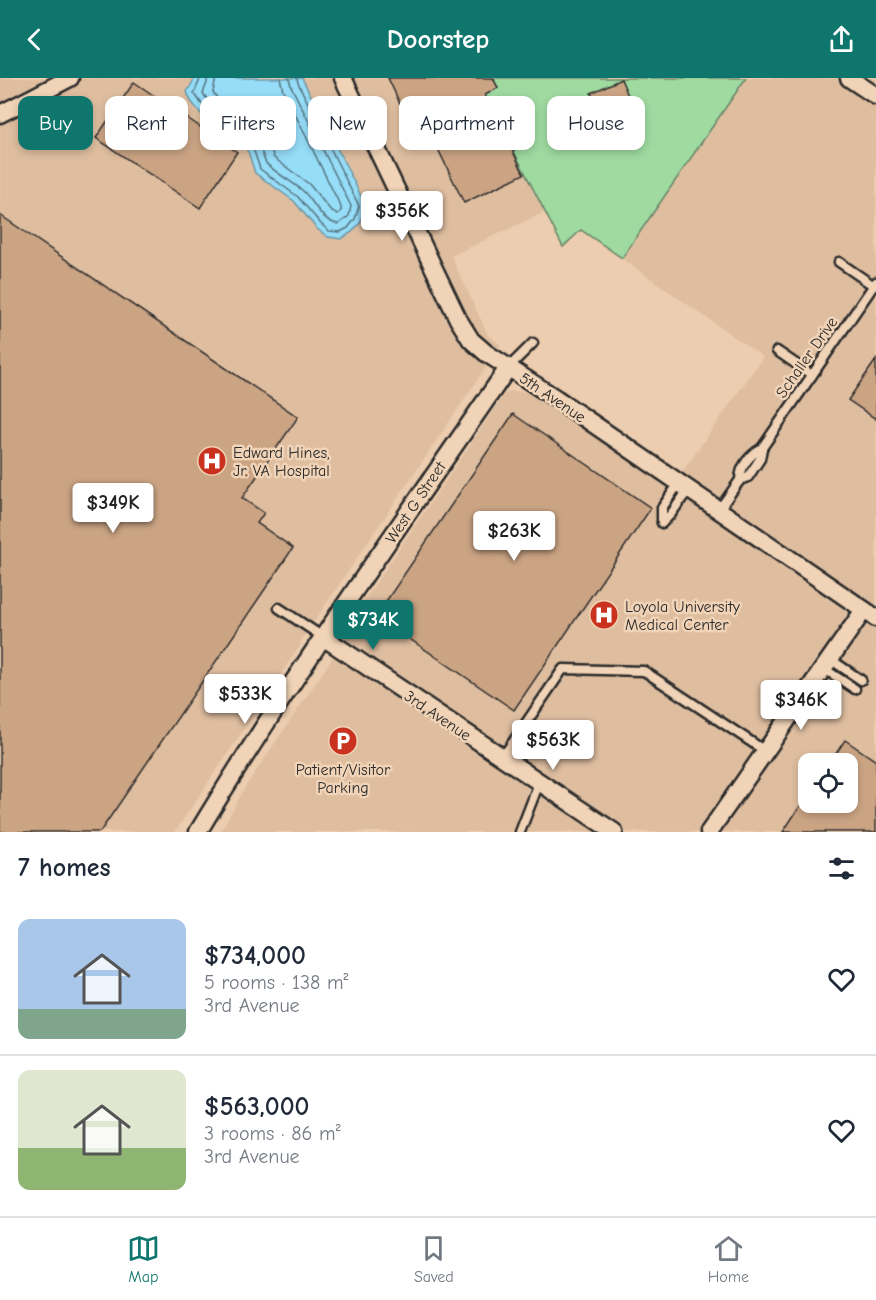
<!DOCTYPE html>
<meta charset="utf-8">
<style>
body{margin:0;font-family:"Comic Neue",sans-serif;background:#f6f6f7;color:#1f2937;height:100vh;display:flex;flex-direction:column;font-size:22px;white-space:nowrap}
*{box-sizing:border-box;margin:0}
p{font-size:20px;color:#747a83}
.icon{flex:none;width:33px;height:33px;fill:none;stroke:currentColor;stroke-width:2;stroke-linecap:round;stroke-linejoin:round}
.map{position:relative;height:754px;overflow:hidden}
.panel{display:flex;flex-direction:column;background:#fff;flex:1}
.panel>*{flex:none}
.hud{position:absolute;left:18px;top:18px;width:840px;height:54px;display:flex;gap:12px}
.tools{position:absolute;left:798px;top:675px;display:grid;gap:12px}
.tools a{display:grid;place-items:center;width:60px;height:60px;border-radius:12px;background:#fff;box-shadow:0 3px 9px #0003;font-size:30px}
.price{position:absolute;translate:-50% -51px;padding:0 14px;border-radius:6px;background:#fff;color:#222;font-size:20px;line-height:39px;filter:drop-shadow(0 2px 3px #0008)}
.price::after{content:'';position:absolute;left:50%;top:36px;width:18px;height:14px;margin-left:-9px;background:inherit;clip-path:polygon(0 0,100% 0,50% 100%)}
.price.active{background:#0f766e;color:#fff}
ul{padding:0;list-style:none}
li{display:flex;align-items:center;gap:18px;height:150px;padding:0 18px}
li+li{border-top:2px solid #e0e1e3}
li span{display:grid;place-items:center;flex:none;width:168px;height:120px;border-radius:12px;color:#555}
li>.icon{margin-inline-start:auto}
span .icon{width:72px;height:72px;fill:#fffc;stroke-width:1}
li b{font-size:26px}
h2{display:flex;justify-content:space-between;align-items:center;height:72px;padding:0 18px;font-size:26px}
.tag{padding:0 21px;border-radius:12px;background:#fff;box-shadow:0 3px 9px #0003;font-size:21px;line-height:54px}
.tag.active{background:#0f766e;color:#fff}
header{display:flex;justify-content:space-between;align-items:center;height:78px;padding:0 18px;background:#0f766e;color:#fff;font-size:27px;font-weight:700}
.tab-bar{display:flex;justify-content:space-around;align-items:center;height:84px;border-top:2px solid #e0e1e3;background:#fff;font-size:16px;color:#747a83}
.tab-bar a{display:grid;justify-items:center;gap:3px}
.tab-bar .active{color:#0f766e}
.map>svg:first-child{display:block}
.built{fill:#dfbea0;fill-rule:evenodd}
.green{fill:#9fdaa1;stroke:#658266;stroke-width:1.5}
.water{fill:#96ddf8;stroke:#6b96a6;stroke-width:1.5}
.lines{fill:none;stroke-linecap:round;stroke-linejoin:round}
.shore{stroke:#56727d;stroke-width:1.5}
.building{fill:#cba484;stroke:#2b2b2b;stroke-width:1.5}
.lane-casing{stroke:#2b2b2b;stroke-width:13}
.street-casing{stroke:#2b2b2b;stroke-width:21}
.lane{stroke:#f1d4b7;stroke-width:8}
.street{stroke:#f1d4b7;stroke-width:16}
.labels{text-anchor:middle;stroke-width:5;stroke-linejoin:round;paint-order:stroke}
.street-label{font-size:16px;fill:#2b2b2b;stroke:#f1d4b7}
.poi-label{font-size:16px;fill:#2b2b2b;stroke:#f1d4b7;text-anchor:start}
</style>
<header><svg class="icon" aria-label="back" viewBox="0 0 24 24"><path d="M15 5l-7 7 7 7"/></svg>Doorstep<svg class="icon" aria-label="share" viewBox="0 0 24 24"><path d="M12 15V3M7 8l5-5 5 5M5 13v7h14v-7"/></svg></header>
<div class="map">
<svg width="876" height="754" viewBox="0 0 876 754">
<rect width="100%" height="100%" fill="#edcdaf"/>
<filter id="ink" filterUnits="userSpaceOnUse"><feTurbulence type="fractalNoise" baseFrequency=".0167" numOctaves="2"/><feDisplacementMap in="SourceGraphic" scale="12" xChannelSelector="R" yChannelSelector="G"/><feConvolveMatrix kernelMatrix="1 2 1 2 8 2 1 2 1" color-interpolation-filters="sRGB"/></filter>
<g filter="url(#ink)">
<!-- built -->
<g class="built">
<path d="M 0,0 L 876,0 L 876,529 L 681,396 L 763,279 L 581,152 L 563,169 L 545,134 L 451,178 L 488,257 L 501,267 L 301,563 L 299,569 L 175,754 L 0,754 Z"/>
<path d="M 511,313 L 527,314 L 537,319 L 876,552 L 876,754 L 220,754 L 246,708 L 344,563 L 344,552 L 348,546 L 505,315 ZM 808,686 L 848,686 L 848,724 L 808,724 Z"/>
</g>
<!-- green -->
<path class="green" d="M 493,0 L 746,0 L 622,180 L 581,152 L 563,169 L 485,17 L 498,10 Z"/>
<!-- water -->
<path class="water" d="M 195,0 L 302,0 L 366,128 L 361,144 L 352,154 L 341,161 L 328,159 L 317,151 L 294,123 L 255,95 L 249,76 L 242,63 L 220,50 L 201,36 L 191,23 L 187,14 Z"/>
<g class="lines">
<!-- shore -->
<g class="shore">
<path d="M 200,0 L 199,4 L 194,15 L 206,32 L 223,45 L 246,58 L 254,73 L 260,91 L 298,119 L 321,146 L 329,153 L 340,154 L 348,150 L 355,141 L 359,128 L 298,5 L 297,0"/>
<path d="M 207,0 L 207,5 L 203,15 C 216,37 232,38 250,52 C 260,60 260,74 266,85 C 270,91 295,106 303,113 C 314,123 322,145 339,146 L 349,138 L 351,128 L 291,8 L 289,0"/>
<path d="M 216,0 L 213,14 L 217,20 L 232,31 L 257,46 L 269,66 L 274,80 L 309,106 L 332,134 L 338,136 L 341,133 L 341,129 L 283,12 L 280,0"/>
</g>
</g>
<!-- building -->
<g class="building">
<path d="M 388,0 L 493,0 L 498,10 L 485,17 L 524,96 L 464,125 L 425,44 L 412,51 Z"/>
<path d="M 621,1 L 630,22 L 601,35 L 591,15 Z"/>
<path d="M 134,4 L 237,74 L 200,130 L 96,60 Z"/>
<path d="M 0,137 L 298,339 L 242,420 L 264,435 L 257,445 L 293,470 L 100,754 L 0,754 Z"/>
<path d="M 876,282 L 876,341 L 848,322 Z"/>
<path d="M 513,336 L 651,430 L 514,632 L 376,538 Z"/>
<path d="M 845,662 L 876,683 L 876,754 L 783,754 L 808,716 L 808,724 L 848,724 L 848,686 L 829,686 Z"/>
</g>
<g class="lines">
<!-- lane casing -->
<g class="lane-casing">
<g id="lane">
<path d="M 839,184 L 874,208"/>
<path d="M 777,273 L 812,297"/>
<path d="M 508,290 L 533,265"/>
<path d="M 740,402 C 740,388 750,377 762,370"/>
<path d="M 718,433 L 740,402 L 748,399 L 760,381 L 762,370 L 876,204"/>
<path d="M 662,445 L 662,430 L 679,405"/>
<path d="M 662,445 L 671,436 L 688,412"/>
<path d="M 279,530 L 323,559"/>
<path d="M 830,581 L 861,602"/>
<path d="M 823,590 L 855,611"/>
<path d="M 502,680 L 563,591 L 644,593 L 765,673"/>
<path d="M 520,754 L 539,705"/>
</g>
</g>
<!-- street casing -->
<g class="street-casing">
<g id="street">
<path d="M 343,0 L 458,241 L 471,262 L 486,275 L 557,321 L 876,540"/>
<path d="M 849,0 L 876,18"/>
<path d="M 0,36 L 70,0"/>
<path d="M 323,559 L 614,754"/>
<path d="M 198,754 C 294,595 403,443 508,290"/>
<path d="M 709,754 L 864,532"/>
</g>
</g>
<!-- lane -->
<use href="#lane" class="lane"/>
<!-- street -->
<use href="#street" class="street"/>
</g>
</g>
<!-- icons -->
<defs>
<g id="hospital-disc" transform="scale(1.5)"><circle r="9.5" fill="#c8321e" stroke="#f1d4b7"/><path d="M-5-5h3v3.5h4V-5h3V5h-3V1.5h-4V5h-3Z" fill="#fff"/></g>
<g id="parking-disc" transform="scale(1.5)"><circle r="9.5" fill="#c8321e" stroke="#f1d4b7"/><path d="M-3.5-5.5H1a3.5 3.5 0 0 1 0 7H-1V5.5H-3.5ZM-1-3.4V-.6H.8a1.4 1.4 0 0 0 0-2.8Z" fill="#fff"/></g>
</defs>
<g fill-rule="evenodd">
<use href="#hospital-disc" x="212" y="383"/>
<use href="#hospital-disc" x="604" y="537"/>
<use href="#parking-disc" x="343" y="663"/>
</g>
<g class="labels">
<!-- street labels -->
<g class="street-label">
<text transform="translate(806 279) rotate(-55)" y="6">Schaller Drive</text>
<text transform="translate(553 319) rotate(34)" y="6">5th Avenue</text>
<text transform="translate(415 424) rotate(-56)" y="6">West G Street</text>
<text transform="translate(438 637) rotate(34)" y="6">3rd Avenue</text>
</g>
<!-- poi labels -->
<g class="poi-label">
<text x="233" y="380">Edward Hines,<tspan x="233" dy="18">Jr. VA Hospital</tspan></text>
<text x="625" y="534">Loyola University<tspan x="625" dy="18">Medical Center</tspan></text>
<text x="343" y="697" text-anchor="middle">Patient/Visitor<tspan x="343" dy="18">Parking</tspan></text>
</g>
</g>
</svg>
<div class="tools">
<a><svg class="icon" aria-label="locate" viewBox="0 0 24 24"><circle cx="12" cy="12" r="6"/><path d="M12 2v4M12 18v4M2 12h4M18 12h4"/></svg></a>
</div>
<b class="price" style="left:402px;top:164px">$356K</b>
<b class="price" style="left:113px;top:456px">$349K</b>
<b class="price" style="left:514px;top:484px">$263K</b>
<b class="price active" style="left:373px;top:573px">$734K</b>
<b class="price" style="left:245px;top:647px">$533K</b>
<b class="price" style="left:801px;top:653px">$346K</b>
<b class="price" style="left:553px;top:693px">$563K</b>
<div class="hud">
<a class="tag active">Buy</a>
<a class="tag">Rent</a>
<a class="tag">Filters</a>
<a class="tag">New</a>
<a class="tag">Apartment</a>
<a class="tag">House</a>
</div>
</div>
<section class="panel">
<h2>7 homes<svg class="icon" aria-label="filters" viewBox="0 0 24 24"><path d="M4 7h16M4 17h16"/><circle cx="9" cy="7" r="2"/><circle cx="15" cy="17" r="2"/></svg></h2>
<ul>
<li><span style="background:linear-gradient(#a9c7e8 75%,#7fa58c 0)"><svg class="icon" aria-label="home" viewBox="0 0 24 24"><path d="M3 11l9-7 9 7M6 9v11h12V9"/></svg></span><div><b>$734,000</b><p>5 rooms · 138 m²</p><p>3rd Avenue</p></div><svg class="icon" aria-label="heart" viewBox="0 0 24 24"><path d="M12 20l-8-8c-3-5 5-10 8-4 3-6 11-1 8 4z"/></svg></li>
<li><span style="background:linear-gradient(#dfe7d0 65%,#8fb573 0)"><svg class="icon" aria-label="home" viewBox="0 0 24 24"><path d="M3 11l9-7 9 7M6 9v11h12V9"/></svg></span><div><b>$563,000</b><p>3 rooms · 86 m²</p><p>3rd Avenue</p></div><svg class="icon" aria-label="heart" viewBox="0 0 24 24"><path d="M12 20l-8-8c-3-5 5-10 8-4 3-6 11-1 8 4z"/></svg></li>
</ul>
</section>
<nav class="tab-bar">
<a class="active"><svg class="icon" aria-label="map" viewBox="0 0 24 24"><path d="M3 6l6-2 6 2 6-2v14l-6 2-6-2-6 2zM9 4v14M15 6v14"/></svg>Map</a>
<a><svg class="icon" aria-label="saved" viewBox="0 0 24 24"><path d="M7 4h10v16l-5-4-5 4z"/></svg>Saved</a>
<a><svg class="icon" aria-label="home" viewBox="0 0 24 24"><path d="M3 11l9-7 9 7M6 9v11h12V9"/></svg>Home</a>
</nav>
